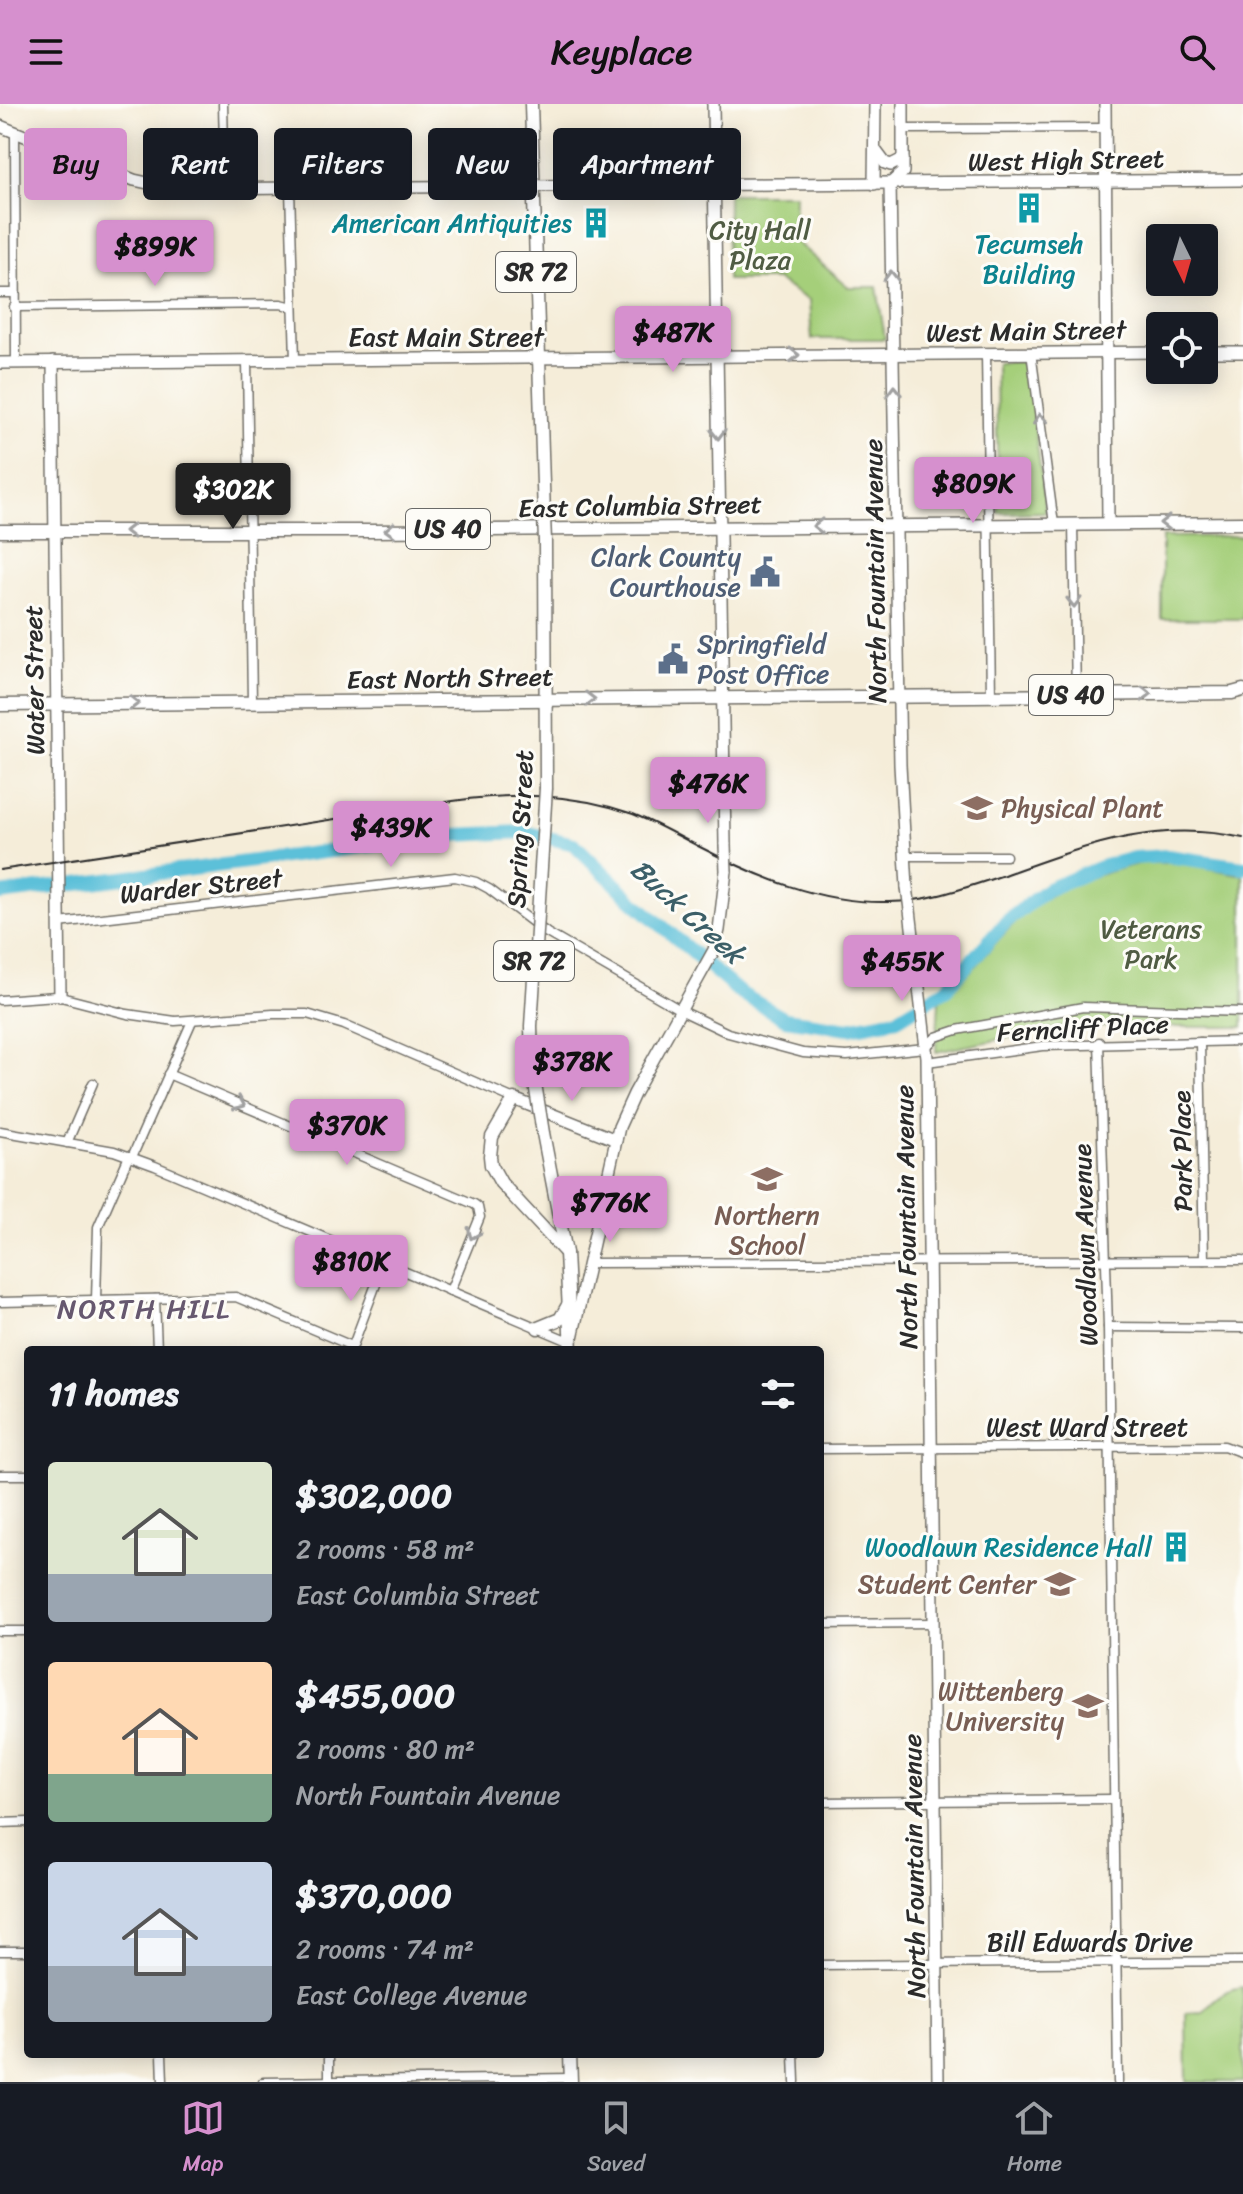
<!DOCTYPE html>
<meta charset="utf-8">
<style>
body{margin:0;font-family:Sriracha,sans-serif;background:#20242c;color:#f1f3f6;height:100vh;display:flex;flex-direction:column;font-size:30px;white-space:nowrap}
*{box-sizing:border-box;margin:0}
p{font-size:26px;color:#9ea1a6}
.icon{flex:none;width:44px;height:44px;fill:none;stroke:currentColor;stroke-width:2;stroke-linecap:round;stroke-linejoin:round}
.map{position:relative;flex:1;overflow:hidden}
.sheet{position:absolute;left:24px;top:1242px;width:800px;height:712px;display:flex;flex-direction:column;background:#171b24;border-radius:8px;box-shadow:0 4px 20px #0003}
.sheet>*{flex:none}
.banner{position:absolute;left:24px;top:24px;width:800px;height:72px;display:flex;gap:16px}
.needle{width:52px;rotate:175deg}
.controls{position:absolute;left:1146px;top:120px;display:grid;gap:16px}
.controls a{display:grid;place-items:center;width:72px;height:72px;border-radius:8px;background:#171b24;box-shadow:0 4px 20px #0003;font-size:40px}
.price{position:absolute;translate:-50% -68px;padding:0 18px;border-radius:8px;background:#d690ce;color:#111;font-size:26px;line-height:52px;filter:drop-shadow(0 2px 4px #0008)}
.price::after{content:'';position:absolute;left:50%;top:48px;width:24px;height:18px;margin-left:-12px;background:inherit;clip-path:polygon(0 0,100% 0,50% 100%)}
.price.current{background:#222;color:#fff}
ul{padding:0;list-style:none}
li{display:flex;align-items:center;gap:24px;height:200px;padding:0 24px}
li span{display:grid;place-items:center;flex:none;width:224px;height:160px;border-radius:8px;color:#555}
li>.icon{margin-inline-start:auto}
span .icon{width:96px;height:96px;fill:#fffc;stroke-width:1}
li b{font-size:34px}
h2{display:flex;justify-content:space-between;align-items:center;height:96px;padding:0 24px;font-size:34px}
.tag{padding:0 28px;border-radius:8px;background:#171b24;box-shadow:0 4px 20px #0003;font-size:28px;line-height:72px}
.tag.current{background:#d690ce;color:#111}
header{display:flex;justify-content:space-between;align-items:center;height:104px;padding:0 24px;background:#d690ce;color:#111;font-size:36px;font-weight:600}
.menu{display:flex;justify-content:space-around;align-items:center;height:112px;border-top:2px solid #363941;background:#171b24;font-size:22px;color:#9ea1a6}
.menu a{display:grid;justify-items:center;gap:4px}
.menu .current{color:#d690ce}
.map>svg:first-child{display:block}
.green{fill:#a5cf7a;stroke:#687d52;stroke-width:2}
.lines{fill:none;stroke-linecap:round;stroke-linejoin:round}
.river{stroke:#5bc0d9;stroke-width:14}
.street-casing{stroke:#726f68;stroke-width:11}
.secondary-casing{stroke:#726f68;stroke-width:14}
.primary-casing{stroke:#726f68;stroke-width:15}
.street{stroke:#fff;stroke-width:8}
.secondary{stroke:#fff;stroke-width:11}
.primary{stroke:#fff;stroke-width:12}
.rail{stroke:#2b2b2b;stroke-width:2}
.secondary-bridge-casing{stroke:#726f68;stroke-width:14;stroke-linecap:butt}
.primary-bridge-casing{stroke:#726f68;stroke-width:15;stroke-linecap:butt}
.secondary-bridge{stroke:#fff;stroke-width:11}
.primary-bridge{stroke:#fff;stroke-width:12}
.oneway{stroke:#a0a0a0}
.labels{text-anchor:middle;stroke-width:6;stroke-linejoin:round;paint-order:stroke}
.shield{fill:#fdfcf7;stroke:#6a6a68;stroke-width:2}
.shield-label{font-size:24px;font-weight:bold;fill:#2b2b2b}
.street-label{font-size:26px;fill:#2b2b2b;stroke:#fdfcf7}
.culture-label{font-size:26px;fill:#0d838f;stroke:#fdfcf7;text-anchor:end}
.park-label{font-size:26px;fill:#505c43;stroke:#fdfcf7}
.service-label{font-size:26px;fill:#4e5e75;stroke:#fdfcf7;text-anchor:end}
.education-label{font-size:26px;fill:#785e54;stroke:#fdfcf7;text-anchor:end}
.water-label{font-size:28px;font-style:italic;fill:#3c5f68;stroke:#fdfcf7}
.neighbourhood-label{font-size:28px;letter-spacing:2px;fill:#66586f;stroke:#fdfcf7}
</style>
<header><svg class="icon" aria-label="menu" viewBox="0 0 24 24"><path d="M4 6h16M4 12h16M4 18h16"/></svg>Keyplace<svg class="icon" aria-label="search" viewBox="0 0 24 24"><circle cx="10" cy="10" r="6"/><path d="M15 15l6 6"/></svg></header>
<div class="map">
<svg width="1243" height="1978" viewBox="0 0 1243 1978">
<rect width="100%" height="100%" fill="#fdfcf7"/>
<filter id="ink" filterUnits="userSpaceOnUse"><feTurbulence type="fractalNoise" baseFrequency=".0125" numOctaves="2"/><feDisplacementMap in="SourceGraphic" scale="16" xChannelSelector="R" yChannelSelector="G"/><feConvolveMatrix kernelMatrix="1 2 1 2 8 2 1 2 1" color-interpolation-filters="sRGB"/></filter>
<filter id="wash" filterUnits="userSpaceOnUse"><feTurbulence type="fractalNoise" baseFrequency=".006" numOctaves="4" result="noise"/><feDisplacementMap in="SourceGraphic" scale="32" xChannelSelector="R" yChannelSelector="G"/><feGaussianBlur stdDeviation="1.8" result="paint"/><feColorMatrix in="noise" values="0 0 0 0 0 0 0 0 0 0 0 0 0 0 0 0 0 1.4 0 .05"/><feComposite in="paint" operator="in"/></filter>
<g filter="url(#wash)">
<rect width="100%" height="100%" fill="#f5edd9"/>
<!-- green -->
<g class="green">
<path d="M 728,90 L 795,90 L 794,136 L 848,183 L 877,183 L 885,235 L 812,235 L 809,197 L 777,176 L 727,176 Z"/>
<path d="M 1026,257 L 1046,408 L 998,409 L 996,259 Z"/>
<path d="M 1243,432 L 1243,515 L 1162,515 L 1162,433 Z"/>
<path d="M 1141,759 L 1182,759 L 1243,771 L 1243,923 L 1062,923 L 936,948 L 939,897 C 978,867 1004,819 1047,793 C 1071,778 1113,766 1141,759 Z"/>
<path d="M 1243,1883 L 1243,1978 L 1187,1978 L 1186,1909 L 1203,1908 C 1214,1894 1224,1886 1243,1883 Z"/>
</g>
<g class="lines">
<!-- river -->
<path class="river" d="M 0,790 L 454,731 L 524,728 L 574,740 L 634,798 L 740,889 L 785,915 L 849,924 L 897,915 L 946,885 L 1006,818 L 1046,786 L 1101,763 L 1134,754 L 1167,752 L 1243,763"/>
</g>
</g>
<g filter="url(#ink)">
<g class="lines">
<!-- street casing -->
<g class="street-casing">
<g id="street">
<path d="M 223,0 L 225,85"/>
<path d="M 904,25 L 1105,24"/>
<path d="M 15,28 L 16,259"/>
<path d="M 290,85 L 295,256"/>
<path d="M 0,189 L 14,189"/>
<path d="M 14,203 L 281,200 L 293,203"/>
<path d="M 1031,248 L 1054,420"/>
<path d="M 986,249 L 991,592"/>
<path d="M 247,256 L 252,598"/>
<path d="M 1073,420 L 1076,591"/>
<path d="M 905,752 L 1006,752"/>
<path d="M 59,819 L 455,773 L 476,778 L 489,785 L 547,829 L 682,907 L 728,929 L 803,949 L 847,952 L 925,944 L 936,933 L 957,926 L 1083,903 L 1243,908"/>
<path d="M 0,896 L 57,892 L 127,910 L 175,917 L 273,910 L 307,910 L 344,921 L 514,995"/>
<path d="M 1099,938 L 1108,1223 L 1118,1978"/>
<path d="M 1200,938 L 1204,1156"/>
<path d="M 927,958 L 1043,942 L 1243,937"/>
<path d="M 168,970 L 474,1100 L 478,1103 L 480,1113 L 450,1187"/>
<path d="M 0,1027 L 114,1047 L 155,1062 L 571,1238"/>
<path d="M 67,1039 L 93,979"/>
<path d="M 132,1053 L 192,917"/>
<path d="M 589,1159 L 1243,1156"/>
<path d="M 155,1195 L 157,1246"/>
<path d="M 96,1196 L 98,1123 L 129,1052"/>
<path d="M 0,1198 L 236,1193 L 352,1242"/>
<path d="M 1108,1223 L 1243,1224"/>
<path d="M 352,1244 L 384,1159"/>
<path d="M 820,1345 L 1224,1342 L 1243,1349"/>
<path d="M 0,1371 L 28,1371"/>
<path d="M 820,1520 L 933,1519"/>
<path d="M 0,1527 L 28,1527"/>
<path d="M 820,1698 L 1114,1695"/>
<path d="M 0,1719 L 28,1718"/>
<path d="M 0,1847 L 28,1847"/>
<path d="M 820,1861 L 1243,1857"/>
<path d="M 162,1950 L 163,1978"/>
<path d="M 329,1950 L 329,1978"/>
<path d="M 794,1950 L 795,1978"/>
<path d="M 263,1978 L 571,1974"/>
</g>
</g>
<!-- secondary casing -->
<g class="secondary-casing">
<g id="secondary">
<path d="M 713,0 L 725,741"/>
<path d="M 1105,0 L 1108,420"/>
<path d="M 0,22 L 134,76 L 175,85 L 1243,76"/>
<path d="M 876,47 L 885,59 L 891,61 L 903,55"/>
<path d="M 874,80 L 875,0"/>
<path d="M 890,80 L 900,661 L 907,783"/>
<path d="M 890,80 L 903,68 L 903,0"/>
<path d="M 1204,248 L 1243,248"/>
<path d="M 53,258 L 60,892"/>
<path d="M 0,259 L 1160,248"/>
<path d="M 910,806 L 927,953 L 938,1978"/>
<path d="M 514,995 L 616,1036"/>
<path d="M 572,1234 L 619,1023 L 634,990 L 714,846 L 719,826 L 726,767"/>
</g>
</g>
<!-- primary casing -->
<g class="primary-casing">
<g id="primary">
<path d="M 531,0 L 544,412"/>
<path d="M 0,427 L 370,427 L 1243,419"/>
<path d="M 545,437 L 546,684"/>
<path d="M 0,601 L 1076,591 L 1232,589 L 1243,586"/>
<path d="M 514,995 L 492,1033 L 490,1052 L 491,1061 L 501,1079 L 566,1149"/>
<path d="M 543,1029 L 566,1149 L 571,1246"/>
<path d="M 538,1224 L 560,1215 L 568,1201"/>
<path d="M 570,1950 L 571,1978"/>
</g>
</g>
<!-- street -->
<use href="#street" class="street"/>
<!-- secondary -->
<use href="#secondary" class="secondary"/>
<!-- primary -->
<use href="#primary" class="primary"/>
<!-- rail -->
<path class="rail" d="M 0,766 L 453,697 C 514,688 573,689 633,710 C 656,719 676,731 698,742 C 758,773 820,800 889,798 C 926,798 965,784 1001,772 C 1083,743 1154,714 1243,734"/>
<!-- secondary-bridge casing -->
<g class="secondary-bridge-casing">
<g id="secondary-bridge">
<path d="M 725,741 L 726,767"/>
<path d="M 907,783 L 910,806"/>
</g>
</g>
<!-- primary-bridge casing -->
<g class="primary-bridge-casing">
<g id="primary-bridge">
<path d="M 544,412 L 545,437"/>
<path d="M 543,1029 L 532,961 L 531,922 L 546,684"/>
</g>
</g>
<!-- secondary-bridge -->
<use href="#secondary-bridge" class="secondary-bridge"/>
<!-- primary-bridge -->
<use href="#primary-bridge" class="primary-bridge"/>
</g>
<!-- one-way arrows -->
<defs><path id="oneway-chevron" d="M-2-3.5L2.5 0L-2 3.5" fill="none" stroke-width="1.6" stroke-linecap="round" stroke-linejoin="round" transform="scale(2)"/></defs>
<g class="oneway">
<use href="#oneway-chevron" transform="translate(891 172) rotate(-91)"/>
<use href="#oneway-chevron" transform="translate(794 251) rotate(-1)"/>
<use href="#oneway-chevron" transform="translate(894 287) rotate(-91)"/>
<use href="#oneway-chevron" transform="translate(1040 315) rotate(-98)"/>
<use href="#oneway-chevron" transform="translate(718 330) rotate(89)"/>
<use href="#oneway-chevron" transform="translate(1165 419) rotate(180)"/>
<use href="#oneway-chevron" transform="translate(818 422) rotate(180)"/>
<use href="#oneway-chevron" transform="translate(390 426) rotate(178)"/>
<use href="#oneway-chevron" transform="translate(130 427) rotate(180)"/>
<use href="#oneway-chevron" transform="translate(1074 498) rotate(89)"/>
<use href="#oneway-chevron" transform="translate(1146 590) rotate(-1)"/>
<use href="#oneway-chevron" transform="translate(590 595) rotate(-1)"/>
<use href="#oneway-chevron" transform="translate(134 599) rotate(-1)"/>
<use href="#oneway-chevron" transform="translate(240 1000) rotate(23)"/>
<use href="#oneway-chevron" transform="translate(473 1130) rotate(113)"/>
</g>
</g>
<!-- icons -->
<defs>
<g id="building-bare" transform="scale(2.4)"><path d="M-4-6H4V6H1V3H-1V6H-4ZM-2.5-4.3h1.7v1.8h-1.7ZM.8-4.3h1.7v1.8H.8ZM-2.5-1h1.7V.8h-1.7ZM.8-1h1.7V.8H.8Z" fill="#0f9aa8" stroke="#fdfcf7" stroke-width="2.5" paint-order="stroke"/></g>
<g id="civic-bare" transform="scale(2.4)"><path d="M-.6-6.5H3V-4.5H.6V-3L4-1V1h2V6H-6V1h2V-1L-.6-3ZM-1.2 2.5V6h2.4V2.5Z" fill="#5c6f8a" stroke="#fdfcf7" stroke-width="2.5" paint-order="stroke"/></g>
<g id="university-bare" transform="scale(2.4)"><path d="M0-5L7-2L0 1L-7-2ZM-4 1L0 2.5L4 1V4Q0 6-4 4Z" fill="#8d6e63" stroke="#fdfcf7" stroke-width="2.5" paint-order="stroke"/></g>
<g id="school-bare" transform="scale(2.4)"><path d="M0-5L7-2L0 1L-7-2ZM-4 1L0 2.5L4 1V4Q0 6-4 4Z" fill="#8d6e63" stroke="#fdfcf7" stroke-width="2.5" paint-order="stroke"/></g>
</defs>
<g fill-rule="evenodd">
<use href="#building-bare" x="1029" y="104"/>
<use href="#building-bare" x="596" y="119"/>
<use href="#civic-bare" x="765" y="468"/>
<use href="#civic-bare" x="673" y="555"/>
<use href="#university-bare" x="977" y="704"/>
<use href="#school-bare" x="767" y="1075"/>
<use href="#building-bare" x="1176" y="1443"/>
<use href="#university-bare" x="1060" y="1480"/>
<use href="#university-bare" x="1088" y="1602"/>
</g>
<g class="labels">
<!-- shield labels -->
<g class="shield">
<rect x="496" y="148" width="80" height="40" rx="6"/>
<rect x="406" y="405" width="84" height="40" rx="6"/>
<rect x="1029" y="571" width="84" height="40" rx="6"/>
<rect x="494" y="837" width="80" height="40" rx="6"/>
</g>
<g class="shield-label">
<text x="536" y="176">SR 72</text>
<text x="448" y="433">US 40</text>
<text x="1071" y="599">US 40</text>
<text x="534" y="865">SR 72</text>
</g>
<!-- street labels -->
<g class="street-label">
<text transform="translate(1066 56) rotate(-1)" y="9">West High Street</text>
<text transform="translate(1026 227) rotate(-1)" y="9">West Main Street</text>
<text x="446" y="242">East Main Street</text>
<text transform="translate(640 402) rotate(-1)" y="9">East Columbia Street</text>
<text transform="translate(875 467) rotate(-91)" y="9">North Fountain Avenue</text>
<text transform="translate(450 574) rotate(-1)" y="9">East North Street</text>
<text transform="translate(34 576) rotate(-91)" y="9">Water Street</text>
<text transform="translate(520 725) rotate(-87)" y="9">Spring Street</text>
<text transform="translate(201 782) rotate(-6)" y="9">Warder Street</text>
<text transform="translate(1083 924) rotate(-3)" y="9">Ferncliff Place</text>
<text transform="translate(1182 1047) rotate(-91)" y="9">Park Place</text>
<text transform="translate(906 1113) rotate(-91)" y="9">North Fountain Avenue</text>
<text transform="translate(1085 1141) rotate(-92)" y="9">Woodlawn Avenue</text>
<text x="1087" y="1332">West Ward Street</text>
<text transform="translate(914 1762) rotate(-91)" y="9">North Fountain Avenue</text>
<text x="1090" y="1847">Bill Edwards Drive</text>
</g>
<!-- culture labels -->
<g class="culture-label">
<text x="572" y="128">American Antiquities</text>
<text x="1029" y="149" text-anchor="middle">Tecumseh<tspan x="1029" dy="30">Building</tspan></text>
<text x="1152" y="1452">Woodlawn Residence Hall</text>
</g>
<!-- park labels -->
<g class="park-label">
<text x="760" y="135">City Hall<tspan x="760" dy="30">Plaza</tspan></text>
<text x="1151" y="834">Veterans<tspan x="1151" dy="30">Park</tspan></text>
</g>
<!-- service labels -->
<g class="service-label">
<text x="741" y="462">Clark County<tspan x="741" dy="30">Courthouse</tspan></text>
<text x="697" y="549" text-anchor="start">Springfield<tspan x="697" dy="30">Post Office</tspan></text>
</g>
<!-- education labels -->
<g class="education-label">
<text x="1001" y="713" text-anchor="start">Physical Plant</text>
<text x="767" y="1120" text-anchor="middle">Northern<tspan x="767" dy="30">School</tspan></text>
<text x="1036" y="1489">Student Center</text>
<text x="1064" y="1596">Wittenberg<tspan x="1064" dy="30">University</tspan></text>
</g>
<!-- water labels -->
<g class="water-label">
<text transform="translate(688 807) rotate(42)" y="10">Buck Creek</text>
</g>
<!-- neighbourhood labels -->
<g class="neighbourhood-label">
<text x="144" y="1214">NORTH HILL</text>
</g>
</g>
</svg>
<div class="controls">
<a><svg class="needle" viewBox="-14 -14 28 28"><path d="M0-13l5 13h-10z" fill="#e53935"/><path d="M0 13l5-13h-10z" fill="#9ea1a6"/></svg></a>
<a><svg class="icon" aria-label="locate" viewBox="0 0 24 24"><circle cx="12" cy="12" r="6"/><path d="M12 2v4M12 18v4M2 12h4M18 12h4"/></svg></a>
</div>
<b class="price" style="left:155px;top:184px">$899K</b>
<b class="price" style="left:673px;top:270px">$487K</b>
<b class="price" style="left:973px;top:421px">$809K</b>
<b class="price current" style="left:233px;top:427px">$302K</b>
<b class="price" style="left:708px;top:721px">$476K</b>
<b class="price" style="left:391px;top:765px">$439K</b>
<b class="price" style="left:902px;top:899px">$455K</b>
<b class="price" style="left:572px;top:999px">$378K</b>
<b class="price" style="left:347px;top:1063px">$370K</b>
<b class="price" style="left:610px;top:1140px">$776K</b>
<b class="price" style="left:351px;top:1199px">$810K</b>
<div class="banner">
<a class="tag current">Buy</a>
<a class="tag">Rent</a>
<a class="tag">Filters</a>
<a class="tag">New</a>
<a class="tag">Apartment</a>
</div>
<section class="sheet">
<h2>11 homes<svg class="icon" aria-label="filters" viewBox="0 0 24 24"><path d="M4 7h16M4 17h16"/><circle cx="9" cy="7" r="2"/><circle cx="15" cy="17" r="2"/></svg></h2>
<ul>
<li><span style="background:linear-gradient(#dfe7d0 70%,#9aa5b1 0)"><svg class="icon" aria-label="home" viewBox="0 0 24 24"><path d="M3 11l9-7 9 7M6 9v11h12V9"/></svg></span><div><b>$302,000</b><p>2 rooms · 58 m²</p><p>East Columbia Street</p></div></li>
<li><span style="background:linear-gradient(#ffd9b3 70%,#7fa58c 0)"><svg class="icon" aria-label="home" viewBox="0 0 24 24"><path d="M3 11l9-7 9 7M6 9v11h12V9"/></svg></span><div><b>$455,000</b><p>2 rooms · 80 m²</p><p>North Fountain Avenue</p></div></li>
<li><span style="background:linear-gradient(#c9d6e8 65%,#9aa5b1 0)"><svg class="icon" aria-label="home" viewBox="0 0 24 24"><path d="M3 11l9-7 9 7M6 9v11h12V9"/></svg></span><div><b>$370,000</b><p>2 rooms · 74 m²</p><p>East College Avenue</p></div></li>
</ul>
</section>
</div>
<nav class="menu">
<a class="current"><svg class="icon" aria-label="map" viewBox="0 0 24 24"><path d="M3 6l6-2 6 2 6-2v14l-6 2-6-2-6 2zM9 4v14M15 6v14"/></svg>Map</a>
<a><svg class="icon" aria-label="saved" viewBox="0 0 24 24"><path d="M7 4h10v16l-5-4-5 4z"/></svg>Saved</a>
<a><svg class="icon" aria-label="home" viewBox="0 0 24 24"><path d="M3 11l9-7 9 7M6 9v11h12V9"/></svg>Home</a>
</nav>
